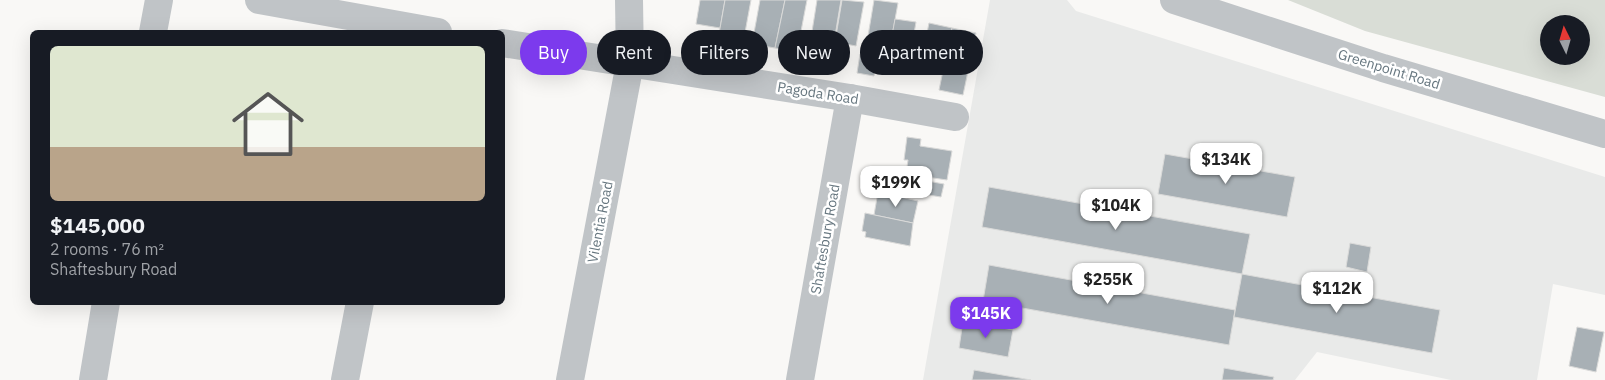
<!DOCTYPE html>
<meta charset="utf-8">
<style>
body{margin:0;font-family:"IBM Plex Sans",sans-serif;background:#20242c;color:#f1f3f6;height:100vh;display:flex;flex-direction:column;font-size:19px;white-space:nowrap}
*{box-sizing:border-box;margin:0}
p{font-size:16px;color:#9ea1a6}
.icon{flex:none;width:28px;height:28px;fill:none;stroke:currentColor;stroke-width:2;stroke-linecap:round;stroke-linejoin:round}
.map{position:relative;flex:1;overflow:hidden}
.details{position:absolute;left:30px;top:30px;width:475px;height:275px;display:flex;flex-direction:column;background:#171b24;border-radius:8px;box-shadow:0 5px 20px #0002}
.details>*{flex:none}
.hud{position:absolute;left:520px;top:30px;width:475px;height:45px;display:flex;gap:10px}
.needle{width:32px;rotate:355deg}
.buttons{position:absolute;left:1540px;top:15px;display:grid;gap:10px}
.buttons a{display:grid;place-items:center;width:50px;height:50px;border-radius:50%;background:#171b24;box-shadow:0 5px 20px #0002;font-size:25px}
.price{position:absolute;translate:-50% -42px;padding:0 11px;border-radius:10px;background:#fff;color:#222;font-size:16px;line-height:32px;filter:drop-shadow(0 1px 2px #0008)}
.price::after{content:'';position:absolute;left:50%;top:30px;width:15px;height:11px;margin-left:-8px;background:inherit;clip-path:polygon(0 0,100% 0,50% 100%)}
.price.selected{background:#7c3aed;color:#fff}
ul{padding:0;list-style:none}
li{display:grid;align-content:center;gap:10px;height:265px;padding:0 20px}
li span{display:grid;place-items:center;height:155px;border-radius:8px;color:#555}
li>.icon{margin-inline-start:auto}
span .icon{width:90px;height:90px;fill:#fffc;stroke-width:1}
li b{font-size:21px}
.chip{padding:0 18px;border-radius:22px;background:#171b24;box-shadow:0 5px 20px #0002;font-size:18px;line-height:45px}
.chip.selected{background:#7c3aed;color:#fff}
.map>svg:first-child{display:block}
.built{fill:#e9eae9}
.green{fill:#d9ddd6;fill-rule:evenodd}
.building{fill:#a8b0b5;stroke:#dadad9}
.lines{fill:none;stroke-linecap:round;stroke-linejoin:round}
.minor{stroke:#c0c4c7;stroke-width:28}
.labels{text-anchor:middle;stroke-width:5;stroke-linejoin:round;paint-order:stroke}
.street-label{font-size:14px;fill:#66767f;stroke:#fff}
</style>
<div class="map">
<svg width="1605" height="380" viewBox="0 0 1605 380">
<rect width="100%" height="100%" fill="#f9f8f6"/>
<!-- built -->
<path class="built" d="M 990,0 L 1067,0 L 1076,11 L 1605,177 L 1605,295 L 1553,284 L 1537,380 L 1451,380 L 1317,352 L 1295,380 L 923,380 Z"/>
<!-- green -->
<path class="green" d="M 1288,0 L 1605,0 L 1605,97 L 1365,31 ZM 1549,24 L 1581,24 L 1581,56 L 1549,56 Z"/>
<!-- building -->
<g class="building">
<path d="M 700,0 L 725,0 L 720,28 L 696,24 Z"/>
<path d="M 725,0 L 751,0 L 744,38 L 719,34 Z"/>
<path d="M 760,0 L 785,0 L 775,48 L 752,44 Z"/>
<path d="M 785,0 L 807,0 L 797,52 L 775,48 Z"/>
<path d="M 817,0 L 841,0 L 834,42 L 811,38 Z"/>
<path d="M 842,0 L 864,2 L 856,46 L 835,42 Z"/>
<path d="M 874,0 L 898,3 L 888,58 L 865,54 Z"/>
<path d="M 895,19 L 916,22 L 909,62 L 888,58 Z"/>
<path d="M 929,23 L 952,28 L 944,68 L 921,63 Z"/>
<path d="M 952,28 L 976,33 L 963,95 L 939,90 Z"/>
<path d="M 860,54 L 877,57 L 874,76 L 857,73 Z"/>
<path d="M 907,137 L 921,139 L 920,146 L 952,151 L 947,180 L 906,174 L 908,160 L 904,160 Z"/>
<path d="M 1165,154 L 1295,177 L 1287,217 L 1158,194 Z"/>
<path d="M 905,177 L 944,184 L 941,197 L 903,191 Z"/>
<path d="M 989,187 L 1250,234 L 1242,274 L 982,227 Z"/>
<path d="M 878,192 L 918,201 L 913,223 L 874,215 Z"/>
<path d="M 865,213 L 913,223 L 910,246 L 865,237 L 866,232 L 862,231 Z"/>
<path d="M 1350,243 L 1371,247 L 1367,272 L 1346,267 Z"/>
<path d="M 989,265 L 1235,310 L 1229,345 L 983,301 Z"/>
<path d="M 1242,274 L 1440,310 L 1432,353 L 1234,317 Z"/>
<path d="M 963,321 L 1013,330 L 1008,357 L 959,348 Z"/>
<path d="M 1577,327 L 1604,332 L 1596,372 L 1569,366 Z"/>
<path d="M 1224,368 L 1274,377 L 1273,380 L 1222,380 Z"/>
<path d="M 974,370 L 1031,380 L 972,380 Z"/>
</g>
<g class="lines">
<!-- minor -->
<g class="minor">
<path d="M 259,0 L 438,32"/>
<path d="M 1174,0 L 1383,68 L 1605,134"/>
<path d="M 153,32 L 159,0"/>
<path d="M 502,43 L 850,98 L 955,117"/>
<path d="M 93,380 L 106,302"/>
<path d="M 345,380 L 360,302"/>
<path d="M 570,380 L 630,63 L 629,0"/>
<path d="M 800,380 L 850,98"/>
</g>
</g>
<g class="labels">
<!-- street labels -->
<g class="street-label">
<text transform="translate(1389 69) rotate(17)" y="5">Greenpoint Road</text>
<text transform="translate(818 93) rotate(9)" y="5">Pagoda Road</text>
<text transform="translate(600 222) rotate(-79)" y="5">Vilentia Road</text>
<text transform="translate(825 239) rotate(-80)" y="5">Shaftesbury Road</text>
</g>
</g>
</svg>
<div class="buttons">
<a><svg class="needle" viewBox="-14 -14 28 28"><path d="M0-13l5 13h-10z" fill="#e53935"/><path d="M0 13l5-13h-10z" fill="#9ea1a6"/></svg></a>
</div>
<b class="price" style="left:1226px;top:185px">$134K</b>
<b class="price" style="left:896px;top:208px">$199K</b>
<b class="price" style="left:1116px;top:231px">$104K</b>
<b class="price" style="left:1108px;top:305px">$255K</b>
<b class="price" style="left:1337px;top:314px">$112K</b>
<b class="price selected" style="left:986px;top:339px">$145K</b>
<div class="hud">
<a class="chip selected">Buy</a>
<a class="chip">Rent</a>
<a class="chip">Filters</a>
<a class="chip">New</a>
<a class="chip">Apartment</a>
</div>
<section class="details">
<ul>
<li><span style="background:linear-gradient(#dfe7d0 65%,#b9a48a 0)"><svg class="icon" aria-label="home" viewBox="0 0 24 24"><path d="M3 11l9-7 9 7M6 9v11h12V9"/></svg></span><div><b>$145,000</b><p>2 rooms · 76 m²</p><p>Shaftesbury Road</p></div></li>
</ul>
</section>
</div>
